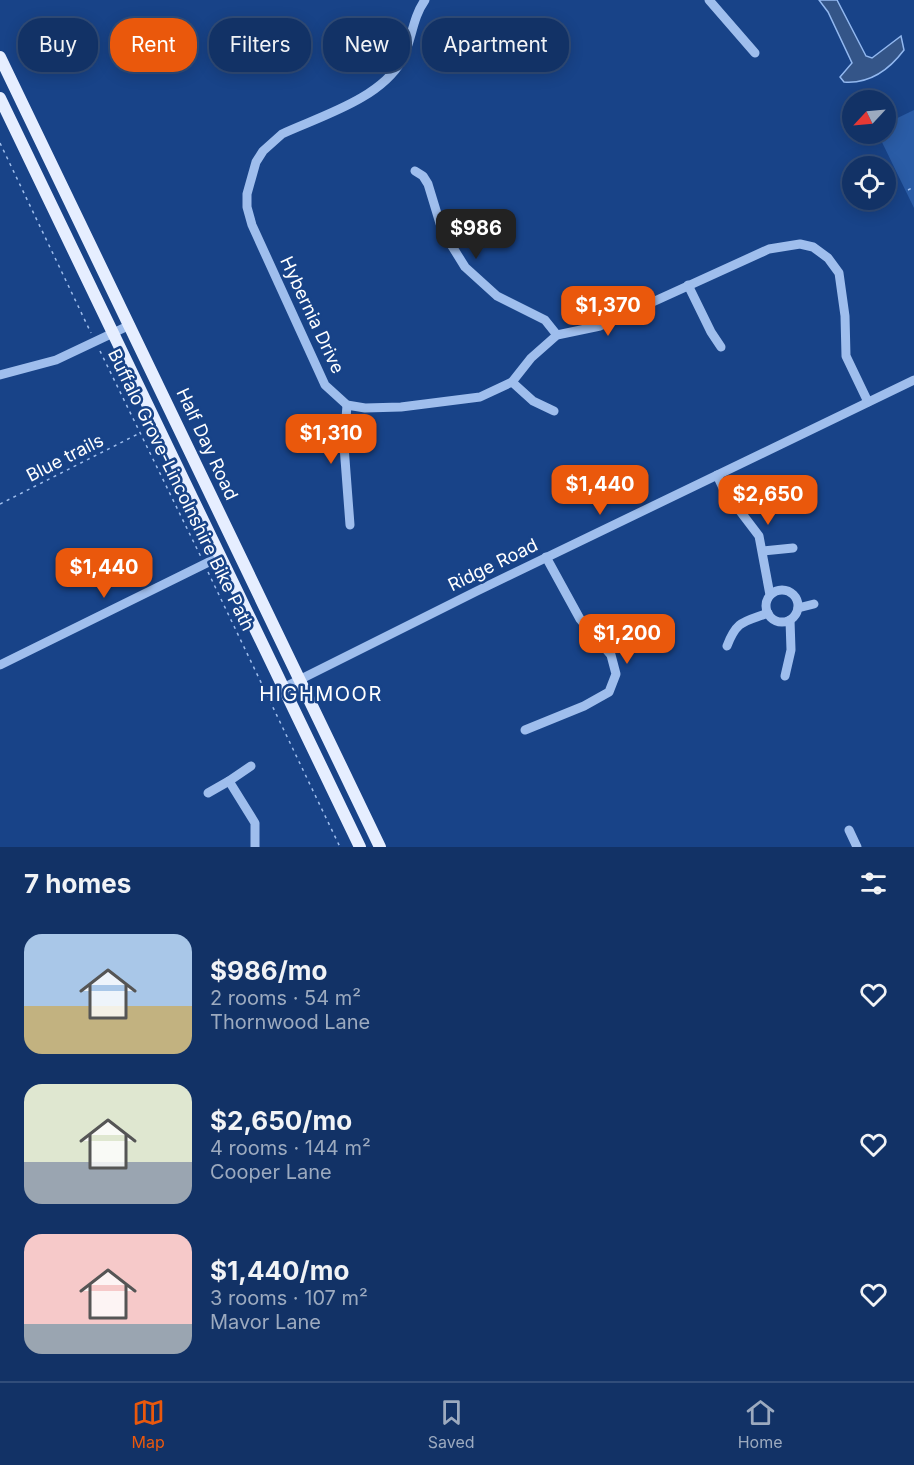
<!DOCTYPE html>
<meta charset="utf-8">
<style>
body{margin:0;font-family:Inter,sans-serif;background:#1f3e6f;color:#f1f3f6;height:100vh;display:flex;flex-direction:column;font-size:22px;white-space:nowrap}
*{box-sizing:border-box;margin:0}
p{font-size:20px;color:#9caabf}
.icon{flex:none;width:33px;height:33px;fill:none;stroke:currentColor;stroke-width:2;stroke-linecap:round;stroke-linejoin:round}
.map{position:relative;height:847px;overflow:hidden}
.side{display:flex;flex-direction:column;background:#123266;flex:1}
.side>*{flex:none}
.guide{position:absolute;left:18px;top:18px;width:600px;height:54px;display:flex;gap:12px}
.needle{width:39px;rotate:244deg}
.fabs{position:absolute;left:842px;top:90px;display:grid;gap:12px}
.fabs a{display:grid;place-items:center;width:54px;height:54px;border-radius:50%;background:#123266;box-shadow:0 3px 15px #0003,0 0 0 2px #314d7a;font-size:30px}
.price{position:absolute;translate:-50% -51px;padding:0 14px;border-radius:12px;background:#ea580c;color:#fff;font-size:20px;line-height:39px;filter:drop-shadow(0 2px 3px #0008)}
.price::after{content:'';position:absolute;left:50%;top:36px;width:18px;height:14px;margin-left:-9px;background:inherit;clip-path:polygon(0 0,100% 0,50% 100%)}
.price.current{background:#222;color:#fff}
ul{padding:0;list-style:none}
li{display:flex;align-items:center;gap:18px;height:150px;padding:0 24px}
li span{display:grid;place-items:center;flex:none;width:168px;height:120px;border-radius:18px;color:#555}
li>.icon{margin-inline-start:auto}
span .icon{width:72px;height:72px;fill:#fffc;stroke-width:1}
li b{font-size:26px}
h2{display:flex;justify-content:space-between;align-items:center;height:72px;padding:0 24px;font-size:26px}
.chip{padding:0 21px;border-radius:24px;background:#123266;box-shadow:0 3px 15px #0003,0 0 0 2px #314d7a;font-size:21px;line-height:54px}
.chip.current{background:#ea580c;color:#fff}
.menu{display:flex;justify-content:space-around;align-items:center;height:84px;border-top:2px solid #314d7a;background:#123266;font-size:16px;color:#9caabf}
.menu a{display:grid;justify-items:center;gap:3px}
.menu .current{color:#ea580c}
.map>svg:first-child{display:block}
.green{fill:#2a5ca6}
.water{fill:#345588;stroke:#92b8f0;stroke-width:1.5}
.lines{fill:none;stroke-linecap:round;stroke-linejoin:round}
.path{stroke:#9fbeed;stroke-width:1.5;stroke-dasharray:3 4.5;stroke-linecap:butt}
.minor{stroke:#9fbeed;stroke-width:9}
.major{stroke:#e6eeff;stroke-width:12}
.labels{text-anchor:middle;stroke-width:5;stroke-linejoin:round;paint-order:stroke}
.street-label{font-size:18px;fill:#fff;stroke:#184388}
.neighbourhood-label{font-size:20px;letter-spacing:1.5px;fill:#fff;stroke:#184388}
</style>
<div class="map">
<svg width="914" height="847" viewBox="0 0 914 847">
<rect width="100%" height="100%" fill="#184388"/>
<!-- green -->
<path class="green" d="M 914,110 L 914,208 L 878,134 L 885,134 L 885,124 Z"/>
<!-- water -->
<path class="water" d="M 819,0 L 837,0 L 866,56 L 872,58 L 901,36 L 904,50 C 889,70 870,84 844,82 L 840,77 L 852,63 L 828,12 Z"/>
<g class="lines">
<!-- path -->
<g class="path">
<path d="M 0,143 L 91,333"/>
<path d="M 908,190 L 914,187"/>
<path d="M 100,351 L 201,557"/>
<path d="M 0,504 L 138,434"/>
<path d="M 208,572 L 340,847"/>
</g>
<!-- minor -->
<g class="minor">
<path d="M 425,0 C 412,18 412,41 402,60 C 380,99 321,116 282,134 L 263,151 L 256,162 L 247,194 L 247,207 L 252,225 L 325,385 L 347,405 L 365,408 L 401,407 L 480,397 L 512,382 L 531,358 L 557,335 L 600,326 L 769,249 L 800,244 L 813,247 L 828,258 L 839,273 L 845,316 L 846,356 L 868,402"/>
<path d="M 709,0 L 755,53"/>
<path d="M 415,171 L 423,176 L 428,184 L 442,230 L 465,267 L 497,296 L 545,320 L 557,335"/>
<path d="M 688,285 L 711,332 L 721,347"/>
<path d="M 0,375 L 56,360 L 130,325"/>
<path d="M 512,382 L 533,401 L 554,411"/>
<path d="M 347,405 L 344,446 L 350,525"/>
<path d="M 717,475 L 724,490 L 759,536 L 770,595"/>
<path d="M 763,551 L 793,548"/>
<circle cx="782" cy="606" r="16"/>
<path d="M 798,608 L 814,604"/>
<path d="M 727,646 C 737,620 744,622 768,613"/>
<path d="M 0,665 L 219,557"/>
<path d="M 785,676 L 791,650 L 790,620"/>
<path d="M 283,688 L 477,591 L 914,380"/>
<path d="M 525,730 L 584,706 L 609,692 L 616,674 L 611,655 L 580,619 L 546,557"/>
<path d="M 251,766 L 229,781 L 255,823 L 255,847"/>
<path d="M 208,793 L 229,781"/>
<path d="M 849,830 L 857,847"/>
</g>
<!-- major -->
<g class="major">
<path d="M 0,57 L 380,847"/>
<path d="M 0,98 L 360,847"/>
</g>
</g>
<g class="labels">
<!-- street labels -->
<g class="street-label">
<text transform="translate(312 315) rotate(65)" y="6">Hybernia Drive</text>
<text transform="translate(207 444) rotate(65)" y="6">Half Day Road</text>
<text transform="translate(65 458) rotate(-27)" y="6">Blue trails</text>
<text transform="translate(181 490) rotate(64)" y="6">Buffalo Grove-Lincolnshire Bike Path</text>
<text transform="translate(493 565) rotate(-26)" y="6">Ridge Road</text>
</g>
<!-- neighbourhood labels -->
<g class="neighbourhood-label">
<text x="321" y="701">HIGHMOOR</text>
</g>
</g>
</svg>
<div class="fabs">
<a><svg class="needle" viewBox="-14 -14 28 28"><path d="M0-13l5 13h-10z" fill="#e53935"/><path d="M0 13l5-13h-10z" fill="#9caabf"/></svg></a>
<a><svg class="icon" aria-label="locate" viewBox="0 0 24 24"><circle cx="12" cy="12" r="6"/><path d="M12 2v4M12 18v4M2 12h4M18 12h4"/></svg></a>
</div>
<b class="price current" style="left:476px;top:260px">$986</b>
<b class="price" style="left:608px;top:337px">$1,370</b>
<b class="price" style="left:331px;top:465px">$1,310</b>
<b class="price" style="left:600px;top:516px">$1,440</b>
<b class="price" style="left:768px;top:526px">$2,650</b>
<b class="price" style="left:104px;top:599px">$1,440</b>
<b class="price" style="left:627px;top:665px">$1,200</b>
<div class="guide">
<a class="chip">Buy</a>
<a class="chip current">Rent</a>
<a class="chip">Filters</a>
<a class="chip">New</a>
<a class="chip">Apartment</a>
</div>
</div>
<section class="side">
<h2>7 homes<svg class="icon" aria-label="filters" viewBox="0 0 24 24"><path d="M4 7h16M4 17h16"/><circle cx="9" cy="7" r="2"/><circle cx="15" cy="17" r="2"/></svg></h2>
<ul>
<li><span style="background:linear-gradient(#a9c7e8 60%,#c2b280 0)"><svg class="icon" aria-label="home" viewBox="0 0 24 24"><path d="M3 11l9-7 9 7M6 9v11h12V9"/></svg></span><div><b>$986/mo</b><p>2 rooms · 54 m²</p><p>Thornwood Lane</p></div><svg class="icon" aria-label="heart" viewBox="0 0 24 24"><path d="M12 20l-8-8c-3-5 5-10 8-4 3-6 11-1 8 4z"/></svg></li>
<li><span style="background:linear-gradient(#dfe7d0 65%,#9aa5b1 0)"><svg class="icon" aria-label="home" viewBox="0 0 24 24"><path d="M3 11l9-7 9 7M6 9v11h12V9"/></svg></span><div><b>$2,650/mo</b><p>4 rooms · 144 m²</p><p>Cooper Lane</p></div><svg class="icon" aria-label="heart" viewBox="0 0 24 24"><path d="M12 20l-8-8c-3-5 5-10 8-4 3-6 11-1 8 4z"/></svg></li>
<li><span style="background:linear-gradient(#f6c9c9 75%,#9aa5b1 0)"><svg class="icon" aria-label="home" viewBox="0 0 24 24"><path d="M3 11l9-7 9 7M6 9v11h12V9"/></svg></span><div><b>$1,440/mo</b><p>3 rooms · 107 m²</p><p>Mavor Lane</p></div><svg class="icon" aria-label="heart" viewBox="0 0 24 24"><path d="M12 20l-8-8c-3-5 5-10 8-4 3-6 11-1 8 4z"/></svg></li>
</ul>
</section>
<nav class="menu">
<a class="current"><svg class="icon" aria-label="map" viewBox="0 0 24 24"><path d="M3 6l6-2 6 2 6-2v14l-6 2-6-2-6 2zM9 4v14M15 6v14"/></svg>Map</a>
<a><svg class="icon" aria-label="saved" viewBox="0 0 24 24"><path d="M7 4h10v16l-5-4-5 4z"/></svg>Saved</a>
<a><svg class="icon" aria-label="home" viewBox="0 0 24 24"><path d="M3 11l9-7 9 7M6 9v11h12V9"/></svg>Home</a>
</nav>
